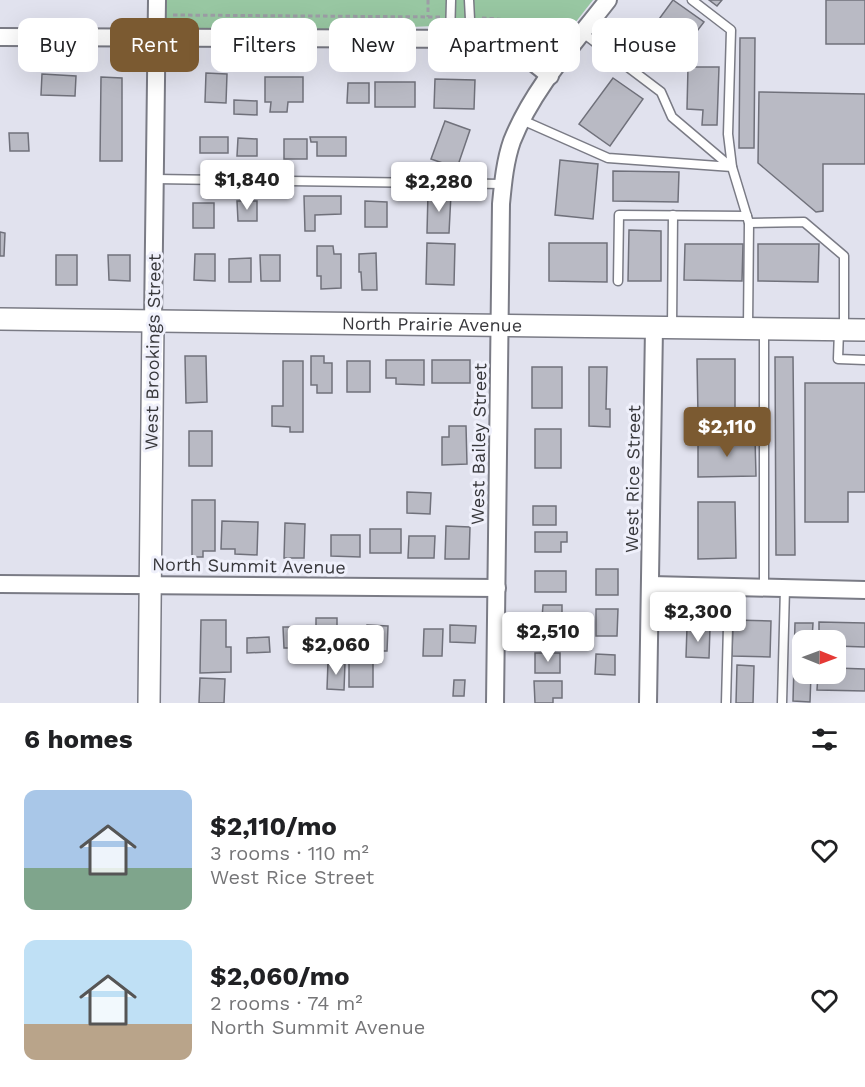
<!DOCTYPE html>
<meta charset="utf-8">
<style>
body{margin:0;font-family:"Work Sans",sans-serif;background:#f6f6f6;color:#202124;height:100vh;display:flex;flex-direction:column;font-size:22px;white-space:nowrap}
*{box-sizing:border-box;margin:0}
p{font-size:20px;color:#757577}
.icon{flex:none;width:33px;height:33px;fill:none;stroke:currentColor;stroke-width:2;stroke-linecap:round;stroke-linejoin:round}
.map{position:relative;height:703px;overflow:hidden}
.details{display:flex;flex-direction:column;background:#fff;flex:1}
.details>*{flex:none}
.top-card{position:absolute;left:18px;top:18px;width:830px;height:54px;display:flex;gap:12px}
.needle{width:39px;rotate:91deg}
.buttons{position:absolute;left:792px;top:630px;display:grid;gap:12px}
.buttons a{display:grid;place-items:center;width:54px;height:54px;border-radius:12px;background:#fff;box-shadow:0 6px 24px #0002;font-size:30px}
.price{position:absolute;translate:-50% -51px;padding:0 14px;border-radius:6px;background:#fff;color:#222;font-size:20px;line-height:39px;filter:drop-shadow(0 2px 3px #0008)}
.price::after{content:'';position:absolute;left:50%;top:36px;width:18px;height:14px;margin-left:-9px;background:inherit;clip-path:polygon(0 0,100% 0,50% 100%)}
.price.current{background:#7b5a31;color:#fff}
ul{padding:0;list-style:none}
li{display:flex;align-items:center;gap:18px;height:150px;padding:0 24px}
li span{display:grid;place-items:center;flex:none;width:168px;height:120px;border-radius:12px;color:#555}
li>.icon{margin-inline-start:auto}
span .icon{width:72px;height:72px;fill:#fffc;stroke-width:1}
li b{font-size:26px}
h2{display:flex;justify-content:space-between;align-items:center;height:72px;padding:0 24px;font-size:26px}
.tag{padding:0 21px;border-radius:12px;background:#fff;box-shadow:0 6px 24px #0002;font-size:21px;line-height:54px}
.tag.current{background:#7b5a31;color:#fff}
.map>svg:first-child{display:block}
.green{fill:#98c7a2}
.building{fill:#b9bac4;stroke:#70717b;stroke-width:1.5}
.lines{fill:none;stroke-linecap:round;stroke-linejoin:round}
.service-casing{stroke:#7a7b85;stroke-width:11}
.minor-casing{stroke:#7a7b85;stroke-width:20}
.tertiary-casing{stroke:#7a7b85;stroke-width:24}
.path{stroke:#9d9ea6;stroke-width:3;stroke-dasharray:4.5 3;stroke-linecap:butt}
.service{stroke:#fff;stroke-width:8}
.minor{stroke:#fff;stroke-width:16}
.tertiary{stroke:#fff;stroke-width:21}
.labels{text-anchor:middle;stroke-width:6;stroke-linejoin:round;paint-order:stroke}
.street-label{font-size:18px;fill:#38383c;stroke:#eff0fb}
</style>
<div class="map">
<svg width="865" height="703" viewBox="0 0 865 703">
<rect width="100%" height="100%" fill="#e1e2ee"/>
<!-- green -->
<path class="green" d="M 157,0 L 593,0 L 549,56 L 530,36 L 504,26 L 480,24 L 156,38 Z"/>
<!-- building -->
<g class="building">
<path d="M 673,0 L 704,22 L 669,68 L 640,45 Z"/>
<path d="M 709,0 L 722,0 L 717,6 Z"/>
<rect x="826" y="0" width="39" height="44"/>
<path d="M 740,38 L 755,38 L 754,148 L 739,148 Z"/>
<path d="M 688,67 L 719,67 L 717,125 L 702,125 L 703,110 L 687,109 Z"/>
<path d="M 206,73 L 227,74 L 226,103 L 205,102 Z"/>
<path d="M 42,74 L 76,76 L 75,96 L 41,95 Z"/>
<path d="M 101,77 L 122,78 L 122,161 L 100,161 Z"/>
<path d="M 265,77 L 303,77 L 303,102 L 288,102 L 287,112 L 270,112 L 271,102 L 265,102 Z"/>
<path d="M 613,78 L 643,99 L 610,146 L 579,124 Z"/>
<path d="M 435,79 L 475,80 L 474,109 L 434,108 Z"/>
<rect x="375" y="82" width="40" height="25"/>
<path d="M 348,83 L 369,83 L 369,103 L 347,103 Z"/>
<path d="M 759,92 L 865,94 L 865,164 L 823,164 L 823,211 L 816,212 L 758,163 Z"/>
<path d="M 234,100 L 257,101 L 257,115 L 234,114 Z"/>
<path d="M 445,121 L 470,130 L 457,168 L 431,159 Z"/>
<path d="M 9,133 L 28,133 L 29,151 L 10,151 Z"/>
<rect x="200" y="137" width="28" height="16"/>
<path d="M 310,137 L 346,137 L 346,156 L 317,156 L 317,142 L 311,142 Z"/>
<path d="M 238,138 L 257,139 L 257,156 L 237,156 Z"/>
<rect x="284" y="139" width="23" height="20"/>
<path d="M 560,160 L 598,164 L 593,219 L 555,215 Z"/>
<path d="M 613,171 L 679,172 L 678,202 L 613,201 Z"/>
<path d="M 428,193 L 451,194 L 449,233 L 427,233 Z"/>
<path d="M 304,196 L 341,196 L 341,214 L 315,215 L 315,231 L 305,231 Z"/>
<path d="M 237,201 L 257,201 L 257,221 L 238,221 Z"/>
<path d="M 365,201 L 387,202 L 387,227 L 365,227 Z"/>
<rect x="193" y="203" width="21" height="25"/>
<path d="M 629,230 L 661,231 L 661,281 L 628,281 Z"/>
<path d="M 0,232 L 5,233 L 4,256 L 0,256 Z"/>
<path d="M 427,243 L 455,244 L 454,285 L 426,284 Z"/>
<path d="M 549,243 L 607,243 L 607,282 L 549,281 Z"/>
<path d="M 685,244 L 743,244 L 742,281 L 684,280 Z"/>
<path d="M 758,244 L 819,244 L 818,282 L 758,281 Z"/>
<path d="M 317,246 L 333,246 L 334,254 L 341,254 L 341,288 L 321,289 L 321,276 L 317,276 Z"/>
<path d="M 376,253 L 377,290 L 362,290 L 361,272 L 359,272 L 359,254 Z"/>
<path d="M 195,254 L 215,254 L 215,281 L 194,280 Z"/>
<rect x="56" y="255" width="21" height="30"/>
<path d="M 108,255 L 130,255 L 130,281 L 109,280 Z"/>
<path d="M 260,255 L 280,255 L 280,281 L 261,281 Z"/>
<path d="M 251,258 L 251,282 L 229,282 L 229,259 Z"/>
<path d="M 185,356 L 206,356 L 207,402 L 186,403 Z"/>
<path d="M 311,356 L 324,356 L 324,363 L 332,363 L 332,393 L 317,393 L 317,385 L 311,385 Z"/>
<path d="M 775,357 L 793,357 L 795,555 L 776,555 Z"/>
<path d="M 697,359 L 735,359 L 735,416 L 698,416 Z"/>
<path d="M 386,360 L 424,360 L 424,385 L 396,384 L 396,378 L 386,378 Z"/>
<rect x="432" y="360" width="38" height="23"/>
<path d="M 283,361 L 303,361 L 303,432 L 290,432 L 290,427 L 272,426 L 272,406 L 283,406 Z"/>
<rect x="347" y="361" width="23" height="31"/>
<rect x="532" y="367" width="30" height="41"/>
<path d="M 589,367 L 607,367 L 606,409 L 610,409 L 610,427 L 589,426 Z"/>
<path d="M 805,383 L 865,383 L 865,492 L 848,492 L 848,522 L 805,522 Z"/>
<path d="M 449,426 L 466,426 L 467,464 L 442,465 L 442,437 L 449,437 Z"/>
<rect x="535" y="429" width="26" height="39"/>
<rect x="189" y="431" width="23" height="35"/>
<path d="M 755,438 L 756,476 L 698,477 L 698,439 Z"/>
<path d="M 407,492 L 431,493 L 430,514 L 407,513 Z"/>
<path d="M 192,500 L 215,500 L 215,551 L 203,551 L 203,557 L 192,557 Z"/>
<path d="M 698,502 L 735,502 L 736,558 L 698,559 Z"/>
<rect x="533" y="506" width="23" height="19"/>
<path d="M 222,521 L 258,522 L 257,555 L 235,554 L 235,549 L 221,549 Z"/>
<path d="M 285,523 L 305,524 L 304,558 L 284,558 Z"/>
<path d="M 446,526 L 470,527 L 469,559 L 445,559 Z"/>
<rect x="370" y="529" width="31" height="24"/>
<path d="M 535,532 L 567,532 L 567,542 L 561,542 L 561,552 L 535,552 Z"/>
<path d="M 331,535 L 360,535 L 360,557 L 331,556 Z"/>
<path d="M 409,536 L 435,536 L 434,558 L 408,558 Z"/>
<rect x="596" y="569" width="22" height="26"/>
<rect x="535" y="571" width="31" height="21"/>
<path d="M 543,605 L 562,605 L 562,617 L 566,618 L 565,637 L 528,636 L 528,627 L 532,627 L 533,618 L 542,618 Z"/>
<path d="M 596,609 L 618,609 L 617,636 L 596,636 Z"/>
<rect x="316" y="618" width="21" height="33"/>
<path d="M 201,620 L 226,620 L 226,647 L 231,647 L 231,672 L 200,673 Z"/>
<path d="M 733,620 L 771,621 L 770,657 L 732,656 Z"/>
<path d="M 819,622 L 865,623 L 865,647 L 836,646 L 836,640 L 819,640 Z"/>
<path d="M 795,623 L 813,623 L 812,640 L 802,640 L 802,660 L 794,660 Z"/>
<path d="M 367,625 L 388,626 L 387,651 L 366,651 Z"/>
<path d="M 450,625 L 476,626 L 475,643 L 450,642 Z"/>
<path d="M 283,627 L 298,627 L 298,633 L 309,633 L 309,648 L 284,648 Z"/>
<path d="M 687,627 L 710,628 L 709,658 L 686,657 Z"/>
<path d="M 424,629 L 443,629 L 442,656 L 423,656 Z"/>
<path d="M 269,637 L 270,652 L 247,653 L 247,638 Z"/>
<rect x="535" y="653" width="25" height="20"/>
<path d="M 596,654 L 615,655 L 615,675 L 595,674 Z"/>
<rect x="349" y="661" width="24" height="26"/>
<path d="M 328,662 L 345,663 L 344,690 L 327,689 Z"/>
<path d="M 794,664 L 802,664 L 802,674 L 811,674 L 810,702 L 793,701 Z"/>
<path d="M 737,665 L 754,666 L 753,703 L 736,703 Z"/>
<path d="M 836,668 L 865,669 L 865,691 L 817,690 L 818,674 L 836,674 Z"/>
<path d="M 200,678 L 225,679 L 224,703 L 199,703 Z"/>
<path d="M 454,680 L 465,680 L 464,696 L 453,696 Z"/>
<path d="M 534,681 L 562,681 L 562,698 L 553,698 L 553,703 L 535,703 Z"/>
</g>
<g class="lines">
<!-- service casing -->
<g class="service-casing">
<g id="service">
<path d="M 469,0 L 471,39"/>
<path d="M 692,0 L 731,30 L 728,134 L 732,167"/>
<path d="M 583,33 L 661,92 L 672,117 L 731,167"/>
<path d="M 450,39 L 451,0"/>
<path d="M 522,120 L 608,158 L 732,167 L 749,223 L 748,327"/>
<path d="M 155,179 L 503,184"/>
<path d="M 749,223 L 804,222 L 844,256 L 844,329"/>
<path d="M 618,281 L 619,215 L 747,216"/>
<path d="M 672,327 L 673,215"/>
<path d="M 839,330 L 838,359 L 865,360"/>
<path d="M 764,587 L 764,329"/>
<path d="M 726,703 L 729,587"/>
<path d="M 782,703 L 785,588"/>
</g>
</g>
<!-- minor casing -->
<g class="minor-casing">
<g id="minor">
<path d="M 0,37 L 482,39 C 514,44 525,56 550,76"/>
<path d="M 153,322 L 157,0"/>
<path d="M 0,584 L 497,588"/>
<path d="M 651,585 L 865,590"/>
<path d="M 495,703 L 501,204 C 503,183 505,161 512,141 C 533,88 574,44 608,0"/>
<path d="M 648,703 L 654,328"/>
</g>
</g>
<!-- tertiary casing -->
<g class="tertiary-casing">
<g id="tertiary">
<path id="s1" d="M 0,319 L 865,330"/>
<path d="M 149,703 L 153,322"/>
</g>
</g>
<!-- path -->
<g class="path">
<path d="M 428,0 L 428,17"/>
<path d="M 173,15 L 440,17"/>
<path d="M 482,18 C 500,19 519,20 533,30 C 540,35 545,41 551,47"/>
</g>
<!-- service -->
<use href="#service" class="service"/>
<!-- minor -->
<use href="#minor" class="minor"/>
<!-- tertiary -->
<use href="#tertiary" class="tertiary"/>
</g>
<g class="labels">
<!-- street labels -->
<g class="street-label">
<text dy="6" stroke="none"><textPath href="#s1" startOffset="432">North Prairie Avenue</textPath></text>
<text transform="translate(153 352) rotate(-89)" y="6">West Brookings Street</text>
<text transform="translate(479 444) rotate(-89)" y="6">West Bailey Street</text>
<text transform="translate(633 479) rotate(-89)" y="6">West Rice Street</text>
<text transform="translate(249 566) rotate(1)" y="6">North Summit Avenue</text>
</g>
</g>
</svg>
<div class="buttons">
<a><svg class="needle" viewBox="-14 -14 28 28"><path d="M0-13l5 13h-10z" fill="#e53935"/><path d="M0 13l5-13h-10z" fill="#757577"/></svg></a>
</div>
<b class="price" style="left:247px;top:211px">$1,840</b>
<b class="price" style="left:439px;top:213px">$2,280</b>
<b class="price current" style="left:727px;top:458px">$2,110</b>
<b class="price" style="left:698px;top:643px">$2,300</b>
<b class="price" style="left:548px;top:663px">$2,510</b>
<b class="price" style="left:336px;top:676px">$2,060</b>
<div class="top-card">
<a class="tag">Buy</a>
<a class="tag current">Rent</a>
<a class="tag">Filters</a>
<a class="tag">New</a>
<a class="tag">Apartment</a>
<a class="tag">House</a>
</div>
</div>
<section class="details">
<h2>6 homes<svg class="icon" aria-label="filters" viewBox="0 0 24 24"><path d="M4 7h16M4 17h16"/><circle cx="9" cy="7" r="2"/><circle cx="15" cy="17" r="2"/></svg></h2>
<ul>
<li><span style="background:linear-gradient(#a9c7e8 65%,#7fa58c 0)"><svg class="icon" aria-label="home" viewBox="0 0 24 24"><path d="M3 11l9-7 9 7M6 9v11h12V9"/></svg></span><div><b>$2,110/mo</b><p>3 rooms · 110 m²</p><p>West Rice Street</p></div><svg class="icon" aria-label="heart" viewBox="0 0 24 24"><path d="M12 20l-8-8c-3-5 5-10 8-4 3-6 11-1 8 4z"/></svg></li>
<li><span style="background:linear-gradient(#bfe0f5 70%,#b9a48a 0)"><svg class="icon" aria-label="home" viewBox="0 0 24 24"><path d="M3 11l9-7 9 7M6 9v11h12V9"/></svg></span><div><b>$2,060/mo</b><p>2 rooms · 74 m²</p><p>North Summit Avenue</p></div><svg class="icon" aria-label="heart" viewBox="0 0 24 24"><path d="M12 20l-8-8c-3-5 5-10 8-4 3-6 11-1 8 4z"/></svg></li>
</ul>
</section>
